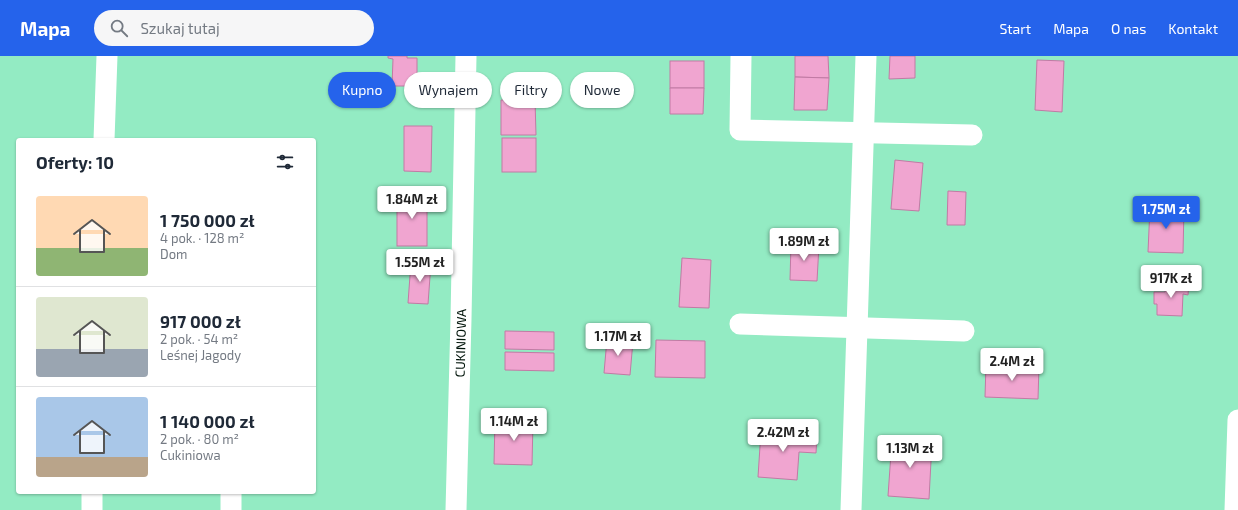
<!DOCTYPE html>
<html lang="pl">
<meta charset="utf-8">
<style>
body{margin:0;font-family:"Exo 2",sans-serif;background:#f6f6f7;color:#1f2937;height:100vh;display:flex;flex-direction:column;font-size:15px;white-space:nowrap}
*{box-sizing:border-box;margin:0}
p{font-size:13px;color:#747a83}
.icon{flex:none;width:22px;height:22px;fill:none;stroke:currentColor;stroke-width:2;stroke-linecap:round;stroke-linejoin:round}
.map{position:relative;flex:1;overflow:hidden}
.side{position:absolute;left:16px;top:82px;width:300px;height:356px;display:flex;flex-direction:column;background:#fff;border-radius:4px;box-shadow:0 1px 3px #0004}
.side>*{flex:none}
.top-card{position:absolute;left:328px;top:16px;width:380px;height:36px;display:flex;gap:8px}
.price{position:absolute;translate:-50% -34px;padding:0 9px;border-radius:4px;background:#fff;color:#222;font-size:13px;line-height:26px;filter:drop-shadow(0 1px 2px #0008)}
.price::after{content:'';position:absolute;left:50%;top:24px;width:12px;height:9px;margin-left:-6px;background:inherit;clip-path:polygon(0 0,100% 0,50% 100%)}
.price.selected{background:#2563eb;color:#fff}
ul{padding:0;list-style:none}
li{display:flex;align-items:center;gap:12px;height:100px;padding:0 20px}
li+li{border-top:1px solid #e0e1e3}
li span{display:grid;place-items:center;flex:none;width:112px;height:80px;border-radius:4px;color:#555}
li>.icon{margin-inline-start:auto}
span .icon{width:48px;height:48px;fill:#fffc;stroke-width:1}
li b{font-size:17px}
h2{display:flex;justify-content:space-between;align-items:center;height:48px;padding:0 20px;font-size:17px}
.tag{padding:0 14px;border-radius:18px;background:#fff;box-shadow:0 1px 3px #0004;font-size:14px;line-height:36px}
.tag.selected{background:#2563eb;color:#fff}
header{display:flex;align-items:center;gap:24px;box-sizing:border-box;height:56px;padding:0 20px;background:#2563eb;color:#fff}
header strong{font-size:19px}
nav{display:flex;gap:22px;margin-inline-start:auto;font-size:14px}
.search{width:280px;height:36px;background:#f6f6f7;display:flex;align-items:center;gap:10px;box-sizing:border-box;padding:0 14px;border-radius:22px;color:#747a83;font-size:15px}
.map>svg:first-child{display:block}
.building{fill:#f0a5d0;stroke:#c17aa4}
.lines{fill:none;stroke-linecap:round;stroke-linejoin:round}
.minor{stroke:#fff;stroke-width:21}
.labels{text-anchor:middle;stroke-width:3;stroke-linejoin:round;paint-order:stroke}
.street-label{font-size:13px;fill:#00140a;stroke:#a0f9d0}
</style>
<header>
<strong>Mapa</strong>
<div class="search"><svg class="icon" aria-label="search" viewBox="0 0 24 24"><circle cx="10" cy="10" r="6"/><path d="M15 15l6 6"/></svg>Szukaj tutaj</div>
<nav><a>Start</a><a>Mapa</a><a>O nas</a><a>Kontakt</a></nav>
</header>
<div class="map">
<svg width="1238" height="454" viewBox="0 0 1238 454">
<rect width="100%" height="100%" fill="#93ebc3"/>
<!-- building -->
<g class="building">
<path d="M 388,0 L 407,0 L 407,2 L 417,2 L 417,19 L 412,19 L 412,30 L 392,30 L 393,3 L 388,2 Z"/>
<path d="M 795,0 L 828,0 L 829,22 L 795,21 Z"/>
<path d="M 890,0 L 915,0 L 915,22 L 889,23 Z"/>
<path d="M 1037,4 L 1064,5 L 1062,56 L 1035,54 Z"/>
<rect x="670" y="5" width="34" height="27"/>
<path d="M 795,21 L 829,22 L 827,54 L 794,54 Z"/>
<path d="M 670,32 L 704,32 L 703,58 L 670,58 Z"/>
<path d="M 501,44 L 535,44 L 536,79 L 501,79 Z"/>
<path d="M 404,70 L 432,70 L 431,116 L 404,115 Z"/>
<rect x="502" y="82" width="34" height="34"/>
<path d="M 895,104 L 923,107 L 919,155 L 891,153 Z"/>
<path d="M 948,135 L 966,136 L 965,169 L 947,169 Z"/>
<rect x="397" y="137" width="30" height="53"/>
<path d="M 1150,151 L 1184,152 L 1183,197 L 1148,196 Z"/>
<path d="M 791,188 L 819,189 L 817,225 L 790,224 Z"/>
<path d="M 682,202 L 711,204 L 709,252 L 679,251 Z"/>
<path d="M 411,206 L 431,207 L 428,248 L 408,247 Z"/>
<path d="M 1166,226 L 1189,226 L 1188,239 L 1183,238 L 1182,260 L 1157,259 L 1157,248 L 1154,248 L 1154,236 L 1165,236 Z"/>
<path d="M 505,275 L 554,276 L 554,294 L 505,293 Z"/>
<path d="M 607,283 L 633,285 L 630,319 L 604,317 Z"/>
<path d="M 656,284 L 705,285 L 705,322 L 655,321 Z"/>
<path d="M 505,296 L 554,297 L 554,315 L 505,314 Z"/>
<path d="M 986,308 L 1039,310 L 1038,343 L 985,341 Z"/>
<path d="M 495,364 L 533,365 L 532,409 L 494,408 Z"/>
<path d="M 761,375 L 817,378 L 816,397 L 799,396 L 797,424 L 758,421 Z"/>
<path d="M 892,383 L 932,386 L 929,443 L 888,440 Z"/>
</g>
<g class="lines">
<!-- minor -->
<g class="minor">
<path d="M 741,0 L 740,74 L 972,79"/>
<path d="M 104,84 L 107,0"/>
<path d="M 740,268 L 964,275"/>
<path d="M 92,454 L 92,436"/>
<path d="M 231,454 L 231,436"/>
<path id="s1" d="M 456,454 L 461,263 L 466,0"/>
<path d="M 851,454 L 866,0"/>
<path d="M 1235,454 L 1238,364"/>
</g>
</g>
<g class="labels">
<!-- street labels -->
<g class="street-label">
<text dy="5" stroke="none"><textPath href="#s1" startOffset="167">CUKINIOWA</textPath></text>
</g>
</g>
</svg>
<b class="price" style="left:412px;top:164px">1.84M zł</b>
<b class="price selected" style="left:1166px;top:174px">1.75M zł</b>
<b class="price" style="left:804px;top:206px">1.89M zł</b>
<b class="price" style="left:420px;top:227px">1.55M zł</b>
<b class="price" style="left:1171px;top:243px">917K zł</b>
<b class="price" style="left:618px;top:301px">1.17M zł</b>
<b class="price" style="left:1012px;top:326px">2.4M zł</b>
<b class="price" style="left:514px;top:386px">1.14M zł</b>
<b class="price" style="left:783px;top:397px">2.42M zł</b>
<b class="price" style="left:910px;top:413px">1.13M zł</b>
<div class="top-card">
<a class="tag selected">Kupno</a>
<a class="tag">Wynajem</a>
<a class="tag">Filtry</a>
<a class="tag">Nowe</a>
</div>
<section class="side">
<h2>Oferty: 10<svg class="icon" aria-label="filters" viewBox="0 0 24 24"><path d="M4 7h16M4 17h16"/><circle cx="9" cy="7" r="2"/><circle cx="15" cy="17" r="2"/></svg></h2>
<ul>
<li><span style="background:linear-gradient(#ffd9b3 65%,#8fb573 0)"><svg class="icon" aria-label="home" viewBox="0 0 24 24"><path d="M3 11l9-7 9 7M6 9v11h12V9"/></svg></span><div><b>1 750 000 zł</b><p>4 pok. · 128 m²</p><p>Dom</p></div></li>
<li><span style="background:linear-gradient(#dfe7d0 65%,#9aa5b1 0)"><svg class="icon" aria-label="home" viewBox="0 0 24 24"><path d="M3 11l9-7 9 7M6 9v11h12V9"/></svg></span><div><b>917 000 zł</b><p>2 pok. · 54 m²</p><p>Leśnej Jagody</p></div></li>
<li><span style="background:linear-gradient(#a9c7e8 75%,#b9a48a 0)"><svg class="icon" aria-label="home" viewBox="0 0 24 24"><path d="M3 11l9-7 9 7M6 9v11h12V9"/></svg></span><div><b>1 140 000 zł</b><p>2 pok. · 80 m²</p><p>Cukiniowa</p></div></li>
</ul>
</section>
</div>
